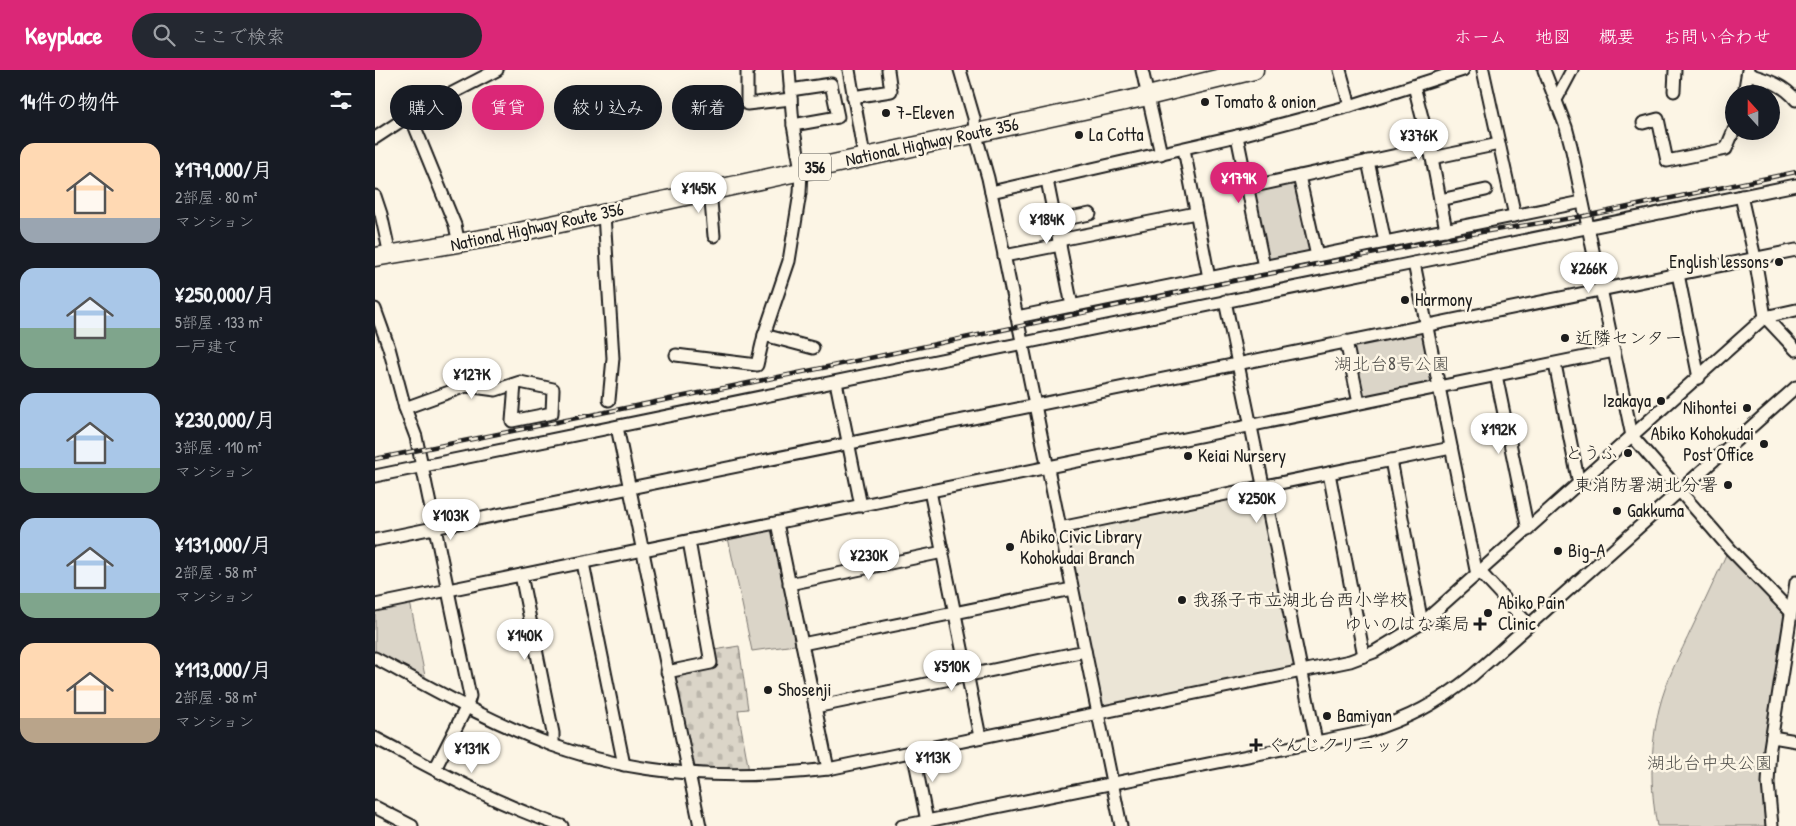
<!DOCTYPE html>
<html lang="ja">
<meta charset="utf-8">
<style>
body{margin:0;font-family:"Patrick Hand","Klee One",sans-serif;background:#242831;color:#f1f3f6;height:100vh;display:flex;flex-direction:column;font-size:19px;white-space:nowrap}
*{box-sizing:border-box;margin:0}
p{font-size:16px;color:#9ea1a6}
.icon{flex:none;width:28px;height:28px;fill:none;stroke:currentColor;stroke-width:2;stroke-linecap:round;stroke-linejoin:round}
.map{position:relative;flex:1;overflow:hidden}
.panel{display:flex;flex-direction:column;background:#171b24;width:375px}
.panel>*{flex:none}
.banner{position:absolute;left:15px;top:15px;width:475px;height:45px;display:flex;gap:10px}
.needle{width:32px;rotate:339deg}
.tools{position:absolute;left:1350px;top:15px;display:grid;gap:10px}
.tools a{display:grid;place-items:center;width:55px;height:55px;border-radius:50%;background:#171b24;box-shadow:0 5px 20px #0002;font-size:25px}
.price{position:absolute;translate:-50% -42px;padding:0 11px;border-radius:18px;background:#fff;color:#222;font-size:16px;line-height:32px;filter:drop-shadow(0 1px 2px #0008)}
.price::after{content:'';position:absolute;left:50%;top:30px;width:15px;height:11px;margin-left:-8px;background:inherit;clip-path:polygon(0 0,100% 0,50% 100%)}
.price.active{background:#db2777;color:#fff}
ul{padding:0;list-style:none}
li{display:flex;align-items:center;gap:15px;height:125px;padding:0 20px}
li span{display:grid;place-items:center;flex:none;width:140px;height:100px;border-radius:15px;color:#555}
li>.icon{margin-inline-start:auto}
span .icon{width:60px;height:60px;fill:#fffc;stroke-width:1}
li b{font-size:21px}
h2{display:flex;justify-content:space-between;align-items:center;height:60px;padding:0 20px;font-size:21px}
.pill{padding:0 18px;border-radius:22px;background:#171b24;box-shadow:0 5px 20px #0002;font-size:18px;line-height:45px}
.pill.active{background:#db2777;color:#fff}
header{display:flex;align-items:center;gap:30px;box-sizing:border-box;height:70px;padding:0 25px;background:#db2777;color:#fff}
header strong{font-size:24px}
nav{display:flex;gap:28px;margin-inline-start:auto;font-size:18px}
.search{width:350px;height:45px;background:#242831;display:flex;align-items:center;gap:12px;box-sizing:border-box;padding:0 18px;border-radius:28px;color:#9ea1a6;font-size:19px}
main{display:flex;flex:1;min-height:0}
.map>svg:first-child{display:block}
.built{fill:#ebe5d6}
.green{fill:#dbd5c8;stroke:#7c7872}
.cemetery{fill:url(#cemetery-stones);stroke:#7c7872}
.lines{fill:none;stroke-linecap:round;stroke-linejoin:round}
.minor-casing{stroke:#1c1c1c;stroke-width:15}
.highway-casing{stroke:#1c1c1c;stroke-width:21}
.minor{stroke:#fcf5e5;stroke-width:11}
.highway{stroke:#fcf5e5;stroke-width:18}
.rail-casing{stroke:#1c1c1c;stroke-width:4.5}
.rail{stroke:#fcf5e5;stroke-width:2.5;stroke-dasharray:8;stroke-linecap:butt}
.poi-dot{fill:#1c1c1c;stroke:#fcf5e5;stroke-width:2}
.labels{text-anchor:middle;stroke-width:5;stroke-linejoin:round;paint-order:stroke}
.shield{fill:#fcf5e5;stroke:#5f5d58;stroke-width:1}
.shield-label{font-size:16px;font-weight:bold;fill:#1c1c1c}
.poi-label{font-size:18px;fill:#1c1c1c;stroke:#fcf5e5;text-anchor:start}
.street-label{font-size:18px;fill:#1c1c1c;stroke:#fcf5e5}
.park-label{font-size:18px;fill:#555450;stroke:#fcf5e5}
</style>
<header>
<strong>Keyplace</strong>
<div class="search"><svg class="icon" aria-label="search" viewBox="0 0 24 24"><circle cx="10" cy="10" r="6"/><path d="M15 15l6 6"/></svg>ここで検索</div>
<nav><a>ホーム</a><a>地図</a><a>概要</a><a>お問い合わせ</a></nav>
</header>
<main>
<section class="panel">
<h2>14件の物件<svg class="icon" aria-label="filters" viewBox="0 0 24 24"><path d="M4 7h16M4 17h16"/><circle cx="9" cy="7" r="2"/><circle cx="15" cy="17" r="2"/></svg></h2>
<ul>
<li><span style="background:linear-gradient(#ffd9b3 75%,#9aa5b1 0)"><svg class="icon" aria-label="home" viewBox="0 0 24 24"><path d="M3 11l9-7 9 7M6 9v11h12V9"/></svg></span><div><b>¥179,000/月</b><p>2部屋 · 80 m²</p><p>マンション</p></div></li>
<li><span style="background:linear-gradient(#a9c7e8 60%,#7fa58c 0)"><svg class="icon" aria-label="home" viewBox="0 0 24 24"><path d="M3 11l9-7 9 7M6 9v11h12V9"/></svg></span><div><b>¥250,000/月</b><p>5部屋 · 133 m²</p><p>一戸建て</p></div></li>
<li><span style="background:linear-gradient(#a9c7e8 75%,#7fa58c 0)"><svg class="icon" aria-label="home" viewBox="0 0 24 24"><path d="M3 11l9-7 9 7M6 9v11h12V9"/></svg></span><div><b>¥230,000/月</b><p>3部屋 · 110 m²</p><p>マンション</p></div></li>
<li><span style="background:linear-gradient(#a9c7e8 75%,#7fa58c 0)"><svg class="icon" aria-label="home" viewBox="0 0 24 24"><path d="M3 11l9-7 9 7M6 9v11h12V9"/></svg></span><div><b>¥131,000/月</b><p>2部屋 · 58 m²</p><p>マンション</p></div></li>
<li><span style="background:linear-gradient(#ffd9b3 75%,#b9a48a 0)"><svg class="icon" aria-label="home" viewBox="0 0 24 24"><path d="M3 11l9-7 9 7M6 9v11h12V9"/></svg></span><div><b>¥113,000/月</b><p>2部屋 · 58 m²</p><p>マンション</p></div></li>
</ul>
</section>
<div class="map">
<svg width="1421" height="756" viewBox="0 0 1421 756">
<defs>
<pattern id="cemetery-stones" width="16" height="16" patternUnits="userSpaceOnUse" patternTransform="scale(1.25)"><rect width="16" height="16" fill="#dbd5c8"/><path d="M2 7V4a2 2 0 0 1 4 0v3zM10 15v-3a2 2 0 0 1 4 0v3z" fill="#bbb6ab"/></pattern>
</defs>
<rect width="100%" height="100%" fill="#fcf5e5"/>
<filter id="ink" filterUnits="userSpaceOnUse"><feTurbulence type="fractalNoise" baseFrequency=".02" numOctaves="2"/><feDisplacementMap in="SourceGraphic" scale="10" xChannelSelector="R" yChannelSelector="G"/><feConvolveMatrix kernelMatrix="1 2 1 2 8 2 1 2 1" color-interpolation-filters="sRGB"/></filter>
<g filter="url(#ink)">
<!-- built -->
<path class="built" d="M 886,422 L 922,599 L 726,639 L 692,462 Z"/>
<!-- green -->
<g class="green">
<path d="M 922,110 L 938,180 L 894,190 L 879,120 Z"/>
<path d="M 1051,255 L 1063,317 L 984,333 L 971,271 Z"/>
<path d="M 402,453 L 427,574 L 377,581 L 352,463 Z"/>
<path d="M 1354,478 L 1416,542 L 1395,678 L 1397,756 L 1282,756 C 1275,717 1275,678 1284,639 C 1291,610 1305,584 1317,558 C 1330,531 1342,505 1354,478 Z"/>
<path d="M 34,527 L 52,616 L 0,588 L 0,535 Z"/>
</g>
<!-- cemetery -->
<path class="cemetery" d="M 364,576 L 373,639 L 363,640 L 374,701 L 319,700 L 300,605 L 342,596 L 339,580 Z"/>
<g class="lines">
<!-- minor casing -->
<g class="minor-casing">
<g id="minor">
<path d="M 372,0 L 372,34 L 416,29"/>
<path d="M 474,0 L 489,86"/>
<path d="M 585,0 L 599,48 L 600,62 L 613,108 L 642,247 L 1207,132"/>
<path d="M 767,0 L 786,84"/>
<path d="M 965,0 L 975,36"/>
<path d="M 1108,0 L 1140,146"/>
<path d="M 1169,0 L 1191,57 L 1196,76 L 1257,366 L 1356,480 L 1416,542"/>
<path d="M 1373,4 C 1392,10 1408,14 1421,30"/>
<path d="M 1039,16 L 1055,78 L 1071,160"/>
<path d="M 415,20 L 456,14 L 463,47 L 418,55"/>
<path d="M 1299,21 L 1300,0"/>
<path d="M 1369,24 L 1373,0"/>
<path d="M 478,27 L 516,21 L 513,0"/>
<path d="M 1181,30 L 1197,0"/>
<path d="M 35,45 L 80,155 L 84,174"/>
<path d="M 1268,53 L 1283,49 L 1292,91 L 1351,79 L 1359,60"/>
<path d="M 862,66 L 889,197"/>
<path d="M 0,68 L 35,45 L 122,0"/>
<path d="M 809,79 L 834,208"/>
<path d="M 1057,88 L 1124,74"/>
<path d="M 993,91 L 1010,172"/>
<path d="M 924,106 L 942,186"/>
<path d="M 672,110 L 697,236"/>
<path d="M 874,117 L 1055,78"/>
<path d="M 335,120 L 339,166"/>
<path d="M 616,122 L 862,66 L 975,36 L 1088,0"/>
<path d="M 0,126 L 6,144 L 15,185"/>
<path d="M 1366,126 L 1380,188 L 1390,247 L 1421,280"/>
<path d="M 1065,130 L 1111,120"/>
<path d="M 229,144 L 238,288 L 234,330"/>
<path d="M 680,151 L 715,144"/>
<path d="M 684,170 L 821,143"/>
<path d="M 629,186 L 685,175"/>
<path d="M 1303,204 L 1324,308"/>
<path d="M 850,231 L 941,671"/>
<path d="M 0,239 L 14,278 L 30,338 L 41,367 L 95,626 L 92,636 L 60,699"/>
<path d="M 642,247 L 746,756"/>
<path d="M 389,265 L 438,278"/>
<path d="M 971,271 L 984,333"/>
<path d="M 301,285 L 382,295 L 389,265 L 414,191 L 425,123 L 426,100 L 418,55 L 414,0"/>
<path d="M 1180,294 L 1204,414"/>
<path d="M 1121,305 L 1153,460"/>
<path d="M 461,312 L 486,436"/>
<path d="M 30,338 L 91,316 L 121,320 L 145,312 L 178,319 L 177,343 L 137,351 L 140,314"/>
<path d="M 242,357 L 325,756"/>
<path d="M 1016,390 L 1047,553"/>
<path d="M 954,403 L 989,586"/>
<path d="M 0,406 L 1039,193"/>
<path d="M 555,421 L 605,667"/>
<path d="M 402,453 L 453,699"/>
<path d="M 685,458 L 1076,378"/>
<path d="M 0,470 L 1421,180"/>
<path d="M 208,493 L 249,695"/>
<path d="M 1106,503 L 1154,555"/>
<path d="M 146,505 L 178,663 L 178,675"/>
<path d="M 1102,505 L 1039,193 L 1421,115"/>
<path d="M 414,514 L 568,482"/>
<path d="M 0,535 L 1239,281"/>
<path d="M 427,574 L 697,519"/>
<path d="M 0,588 C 58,619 115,652 177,675 C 265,707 360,710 453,699 L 975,591 L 999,582 L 1047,553 L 1390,247 L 1421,240"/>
<path d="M 292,602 L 336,593 L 314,471"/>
<path d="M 440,637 L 710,581"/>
<path d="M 1397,667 L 1421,671"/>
<path d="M 0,668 C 61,700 121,734 187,756"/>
<path d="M 538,681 L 552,751"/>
<path d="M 0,737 L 37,756"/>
<path d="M 527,756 L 991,662 C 1034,648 1062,634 1098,605 L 1421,317"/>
<path d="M 1397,756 L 1393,713 L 1395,678 L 1421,512"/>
</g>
</g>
<!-- highway casing -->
<g class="highway-casing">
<path id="highway" d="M 0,187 L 130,165 L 773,26 L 879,0"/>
</g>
<!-- minor -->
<use href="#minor" class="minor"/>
<!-- highway -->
<use href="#highway" class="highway"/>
<!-- rail casing -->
<g class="rail-casing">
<path id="rail" d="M 0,389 L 457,296 L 863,210 L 1107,162 L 1210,146 L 1421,102"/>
</g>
<!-- rail -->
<use href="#rail" class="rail"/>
</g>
</g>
<!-- markers -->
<g class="poi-dot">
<circle cx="830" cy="32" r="5"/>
<circle cx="511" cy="43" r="5"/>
<circle cx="704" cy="65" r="5"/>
<circle cx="1404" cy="192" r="5"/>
<circle cx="1030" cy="230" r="5"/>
<circle cx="1190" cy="268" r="5"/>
<circle cx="1286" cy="331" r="5"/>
<circle cx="1372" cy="338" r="5"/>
<circle cx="1389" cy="374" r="5"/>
<circle cx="1253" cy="383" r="5"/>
<circle cx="813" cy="386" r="5"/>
<circle cx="1353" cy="415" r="5"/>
<circle cx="1242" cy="441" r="5"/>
<circle cx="635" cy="477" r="5"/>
<circle cx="1183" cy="481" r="5"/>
<circle cx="807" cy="530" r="5"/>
<circle cx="1113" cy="543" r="5"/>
<path d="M1102.5 546.5h5v5h5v5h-5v5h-5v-5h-5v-5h5z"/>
<circle cx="393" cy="620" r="5"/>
<circle cx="952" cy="646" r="5"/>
<path d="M878.5 667.5h5v5h5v5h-5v5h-5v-5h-5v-5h5z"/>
</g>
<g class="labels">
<!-- shield labels -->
<rect class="shield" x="424" y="83.5" width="32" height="27" rx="4"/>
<g class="shield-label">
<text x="440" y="103">356</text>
</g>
<!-- poi labels -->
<g class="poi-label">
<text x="840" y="38">Tomato &amp; onion</text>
<text x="521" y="49">7-Eleven</text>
<text x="714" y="71">La Cotta</text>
<text x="1394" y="198" text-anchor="end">English lessons</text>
<text x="1040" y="236">Harmony</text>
<text x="1200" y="274">近隣センター</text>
<text x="1276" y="337" text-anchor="end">Izakaya</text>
<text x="1362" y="344" text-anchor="end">Nihontei</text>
<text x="1379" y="370" text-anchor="end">Abiko Kohokudai<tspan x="1379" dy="21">Post Office</tspan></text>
<text x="1243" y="389" text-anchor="end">とうふ</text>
<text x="823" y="392">Keiai Nursery</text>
<text x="1343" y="421" text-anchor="end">東消防署湖北分署</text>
<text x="1252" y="447">Gakkuma</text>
<text x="645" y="473">Abiko Civic Library<tspan x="645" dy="21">Kohokudai Branch</tspan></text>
<text x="1193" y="487">Big-A</text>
<text x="817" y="536">我孫子市立湖北台西小学校</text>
<text x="1123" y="539">Abiko Pain<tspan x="1123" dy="21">Clinic</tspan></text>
<text x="1095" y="560" text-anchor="end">ゆいのはな薬局</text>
<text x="403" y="626">Shosenji</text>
<text x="962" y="652">Bamiyan</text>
<text x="892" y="681">ぐんじクリニック</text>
</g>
<!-- street labels -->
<g class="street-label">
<text transform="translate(557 72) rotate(-12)" y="6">National Highway Route 356</text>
<text transform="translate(162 157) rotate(-12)" y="6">National Highway Route 356</text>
</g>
<!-- park labels -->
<g class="park-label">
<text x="1017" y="300">湖北台8号公園</text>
<text x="1335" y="699">湖北台中央公園</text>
</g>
</g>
</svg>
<div class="tools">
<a><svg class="needle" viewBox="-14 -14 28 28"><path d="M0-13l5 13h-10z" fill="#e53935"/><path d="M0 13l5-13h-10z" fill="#9ea1a6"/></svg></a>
</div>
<b class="price" style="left:1044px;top:91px">¥376K</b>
<b class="price active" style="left:864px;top:134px">¥179K</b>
<b class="price" style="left:324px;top:144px">¥145K</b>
<b class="price" style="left:672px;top:175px">¥184K</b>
<b class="price" style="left:1214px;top:224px">¥266K</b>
<b class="price" style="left:97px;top:330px">¥127K</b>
<b class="price" style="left:1124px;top:385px">¥192K</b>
<b class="price" style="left:882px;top:454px">¥250K</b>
<b class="price" style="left:76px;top:471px">¥103K</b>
<b class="price" style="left:494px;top:511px">¥230K</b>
<b class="price" style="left:150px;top:591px">¥140K</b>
<b class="price" style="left:577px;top:622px">¥510K</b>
<b class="price" style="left:97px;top:704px">¥131K</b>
<b class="price" style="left:558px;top:713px">¥113K</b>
<div class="banner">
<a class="pill">購入</a>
<a class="pill active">賃貸</a>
<a class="pill">絞り込み</a>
<a class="pill">新着</a>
</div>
</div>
</main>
